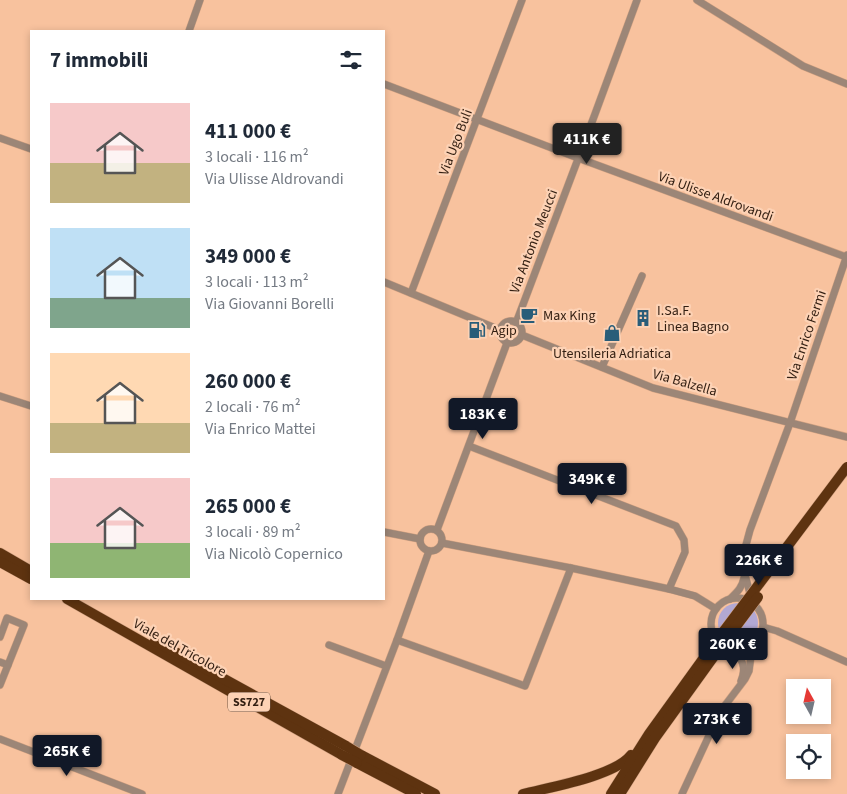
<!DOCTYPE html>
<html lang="it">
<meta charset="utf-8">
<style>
body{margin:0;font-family:"Source Sans 3",sans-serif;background:#f2f2f3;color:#1f2937;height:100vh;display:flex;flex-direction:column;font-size:19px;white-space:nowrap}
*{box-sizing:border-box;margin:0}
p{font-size:16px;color:#747a83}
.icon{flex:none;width:28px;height:28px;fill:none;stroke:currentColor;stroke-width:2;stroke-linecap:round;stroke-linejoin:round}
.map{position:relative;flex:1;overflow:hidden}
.sheet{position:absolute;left:30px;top:30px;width:355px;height:570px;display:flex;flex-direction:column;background:#fff;border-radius:0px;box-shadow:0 2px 8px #0003}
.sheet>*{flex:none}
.needle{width:32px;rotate:352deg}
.controls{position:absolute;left:786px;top:679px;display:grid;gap:10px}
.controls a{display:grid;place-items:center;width:45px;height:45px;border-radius:0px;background:#fff;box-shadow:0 2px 8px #0003;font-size:25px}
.price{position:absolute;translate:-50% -42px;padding:0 11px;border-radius:5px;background:#111827;color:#fff;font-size:16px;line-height:32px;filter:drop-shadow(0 1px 2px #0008)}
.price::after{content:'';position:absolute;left:50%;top:30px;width:15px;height:11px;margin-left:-8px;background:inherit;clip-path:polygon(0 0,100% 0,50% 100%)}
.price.selected{background:#222;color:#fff}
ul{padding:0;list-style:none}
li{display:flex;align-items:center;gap:15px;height:125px;padding:0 20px}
li span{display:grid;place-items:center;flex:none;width:140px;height:100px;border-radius:0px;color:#555}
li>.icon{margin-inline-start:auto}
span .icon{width:60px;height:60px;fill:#fffc;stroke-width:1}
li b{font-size:21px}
h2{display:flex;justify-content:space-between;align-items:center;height:60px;padding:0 20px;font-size:21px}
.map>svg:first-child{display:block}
.green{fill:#b2a8d3}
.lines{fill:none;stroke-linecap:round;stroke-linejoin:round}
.minor-casing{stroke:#d0a182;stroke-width:8}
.highway-casing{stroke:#d0a182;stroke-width:11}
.minor{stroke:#9c8677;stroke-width:7}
.highway{stroke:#5e3310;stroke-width:10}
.highway-bridge-casing{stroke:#d0a182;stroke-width:11;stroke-linecap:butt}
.highway-bridge{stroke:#5e3310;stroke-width:10}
.labels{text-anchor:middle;stroke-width:4.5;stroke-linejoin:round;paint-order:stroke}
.shield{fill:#fdd2b5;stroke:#6f5442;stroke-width:1}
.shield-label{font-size:12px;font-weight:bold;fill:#321e11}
.street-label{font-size:14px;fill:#321e11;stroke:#fdd2b5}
.poi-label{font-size:14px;fill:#321e11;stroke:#fdd2b5;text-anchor:start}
</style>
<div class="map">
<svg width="847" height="794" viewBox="0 0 847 794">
<rect width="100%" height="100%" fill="#f8c29e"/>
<!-- green -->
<circle class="green" cx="738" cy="623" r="20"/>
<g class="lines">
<!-- minor casing -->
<g class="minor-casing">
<g id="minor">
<path d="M 697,0 L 803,66 L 847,84"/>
<path d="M 189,31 L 200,0"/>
<path d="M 384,84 L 578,158 L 846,257"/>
<path d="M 0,138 L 31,149"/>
<path d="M 384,282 L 500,330"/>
<path d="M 411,293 L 522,0"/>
<circle cx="511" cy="332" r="11"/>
<path d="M 516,323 L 595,114 L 637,0"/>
<path d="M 522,335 L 653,388 L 847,437"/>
<path d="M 602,367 L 642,276"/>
<path d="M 0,396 L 31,406"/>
<path d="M 469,446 L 676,526 L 684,540 L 685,552 L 669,589"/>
<circle cx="431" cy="540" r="11"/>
<path d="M 437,530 L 507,343"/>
<path d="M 384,532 L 420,539"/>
<path d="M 442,543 L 571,568 L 669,589 L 695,596 L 716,609"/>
<path d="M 751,597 L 745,575 L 743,556 L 750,530 L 790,423 L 847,255"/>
<circle cx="737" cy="624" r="26"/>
<path d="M 730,599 C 737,592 742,588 744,578"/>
<path d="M 763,627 L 777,631 L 847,662"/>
<path d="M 0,637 L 7,618 L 24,625 L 0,685"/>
<path d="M 397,640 L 525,686 L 571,568"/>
<path d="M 329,645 L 386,666"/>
<path d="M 732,649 C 742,658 747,667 741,681"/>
<path d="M 0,662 L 8,665"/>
<path d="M 0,739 L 142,794"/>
<path d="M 338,794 L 397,640 L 429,551"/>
<path d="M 682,794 L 720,712 L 745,679 L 749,671 L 752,648 L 757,641"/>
</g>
</g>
<!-- highway casing -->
<g class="highway-casing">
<g id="highway">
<path d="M 0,553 L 31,571"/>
<path d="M 0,562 L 31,579"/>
<path d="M 67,599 L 342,755"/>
<path d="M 155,641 L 346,746"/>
<path d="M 361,755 L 435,794"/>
<path d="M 357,763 L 416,794"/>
<path d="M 523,794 C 550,787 615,776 631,755"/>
<path d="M 611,794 L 649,734 L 711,648"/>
<path d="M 620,794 L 655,738 L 717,652"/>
</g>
</g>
<!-- minor -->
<use href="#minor" class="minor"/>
<!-- highway -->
<use href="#highway" class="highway"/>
<!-- highway-bridge casing -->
<g class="highway-bridge-casing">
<g id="highway-bridge">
<path d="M 711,648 L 847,467"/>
<path d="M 717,652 L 758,597"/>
<path d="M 346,746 L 361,755"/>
<path d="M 342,755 L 357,763"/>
</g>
</g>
<!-- highway-bridge -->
<use href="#highway-bridge" class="highway-bridge"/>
</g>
<!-- icons -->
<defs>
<g id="cafe-bare" transform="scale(1.35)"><path d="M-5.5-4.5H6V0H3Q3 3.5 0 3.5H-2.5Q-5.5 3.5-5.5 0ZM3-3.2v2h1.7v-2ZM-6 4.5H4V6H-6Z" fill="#295d79" stroke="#fdd2b5" stroke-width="2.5" paint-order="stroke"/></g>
<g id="building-bare" transform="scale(1.35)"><path d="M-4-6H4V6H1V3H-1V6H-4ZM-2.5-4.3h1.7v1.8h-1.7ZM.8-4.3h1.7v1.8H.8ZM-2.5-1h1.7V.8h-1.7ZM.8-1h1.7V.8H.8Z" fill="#295d79" stroke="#fdd2b5" stroke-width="2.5" paint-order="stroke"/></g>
<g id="fuel-bare" transform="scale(1.35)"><path d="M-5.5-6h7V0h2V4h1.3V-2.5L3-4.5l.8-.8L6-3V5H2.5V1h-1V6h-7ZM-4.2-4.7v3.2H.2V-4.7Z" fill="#295d79" stroke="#fdd2b5" stroke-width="2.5" paint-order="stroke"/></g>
<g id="shop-bare" transform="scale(1.35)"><path d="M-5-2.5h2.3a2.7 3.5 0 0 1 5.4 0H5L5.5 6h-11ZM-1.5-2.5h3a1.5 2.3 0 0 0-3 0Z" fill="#295d79" stroke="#fdd2b5" stroke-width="2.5" paint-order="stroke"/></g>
</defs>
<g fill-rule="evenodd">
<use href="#cafe-bare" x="529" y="315"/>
<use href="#building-bare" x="643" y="318"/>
<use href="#fuel-bare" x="477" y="330"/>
<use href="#shop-bare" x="612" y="333"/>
</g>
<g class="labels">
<!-- shield labels -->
<rect class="shield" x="228" y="692.5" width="42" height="19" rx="4"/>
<g class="shield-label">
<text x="249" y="706">SS727</text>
</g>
<!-- street labels -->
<g class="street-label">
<text transform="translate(455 142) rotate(-69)" y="5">Via Ugo Buli</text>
<text transform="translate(716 196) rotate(20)" y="5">Via Ulisse Aldrovandi</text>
<text transform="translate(533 241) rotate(-69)" y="5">Via Antonio Meucci</text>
<text transform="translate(806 335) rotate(-71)" y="5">Via Enrico Fermi</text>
<text transform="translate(685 382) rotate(16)" y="5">Via Balzella</text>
<text transform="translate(180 647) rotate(29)" y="5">Viale del Tricolore</text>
</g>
<!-- poi labels -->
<g class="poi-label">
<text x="657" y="315">I.Sa.F.<tspan x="657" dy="16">Linea Bagno</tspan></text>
<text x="543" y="320">Max King</text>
<text x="491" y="335">Agip</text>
<text x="612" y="358" text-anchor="middle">Utensileria Adriatica</text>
</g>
</g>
</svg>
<div class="controls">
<a><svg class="needle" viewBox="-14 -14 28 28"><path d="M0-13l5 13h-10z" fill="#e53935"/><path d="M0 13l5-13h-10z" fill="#747a83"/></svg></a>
<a><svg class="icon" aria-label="locate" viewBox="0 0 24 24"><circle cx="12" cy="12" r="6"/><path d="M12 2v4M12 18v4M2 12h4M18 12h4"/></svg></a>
</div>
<b class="price selected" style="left:587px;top:165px">411K €</b>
<b class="price" style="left:483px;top:440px">183K €</b>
<b class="price" style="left:592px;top:505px">349K €</b>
<b class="price" style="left:759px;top:586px">226K €</b>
<b class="price" style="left:733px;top:670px">260K €</b>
<b class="price" style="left:717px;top:745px">273K €</b>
<b class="price" style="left:67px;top:777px">265K €</b>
<section class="sheet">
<h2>7 immobili<svg class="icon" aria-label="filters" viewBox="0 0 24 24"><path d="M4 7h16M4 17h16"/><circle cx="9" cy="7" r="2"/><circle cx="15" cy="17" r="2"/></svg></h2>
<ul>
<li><span style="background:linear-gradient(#f6c9c9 60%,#c2b280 0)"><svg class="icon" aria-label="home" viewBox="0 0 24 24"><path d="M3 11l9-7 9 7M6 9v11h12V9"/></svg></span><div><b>411 000 €</b><p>3 locali · 116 m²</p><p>Via Ulisse Aldrovandi</p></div></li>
<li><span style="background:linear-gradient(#bfe0f5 70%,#7fa58c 0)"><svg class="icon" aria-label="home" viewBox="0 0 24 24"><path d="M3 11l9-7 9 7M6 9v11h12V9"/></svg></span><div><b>349 000 €</b><p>3 locali · 113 m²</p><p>Via Giovanni Borelli</p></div></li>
<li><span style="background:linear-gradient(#ffd9b3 70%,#c2b280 0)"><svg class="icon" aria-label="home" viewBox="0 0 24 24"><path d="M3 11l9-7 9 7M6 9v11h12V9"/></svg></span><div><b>260 000 €</b><p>2 locali · 76 m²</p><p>Via Enrico Mattei</p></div></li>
<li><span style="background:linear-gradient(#f6c9c9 65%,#8fb573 0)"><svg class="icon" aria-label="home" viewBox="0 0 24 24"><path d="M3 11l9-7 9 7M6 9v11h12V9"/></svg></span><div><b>265 000 €</b><p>3 locali · 89 m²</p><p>Via Nicolò Copernico</p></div></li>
</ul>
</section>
</div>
